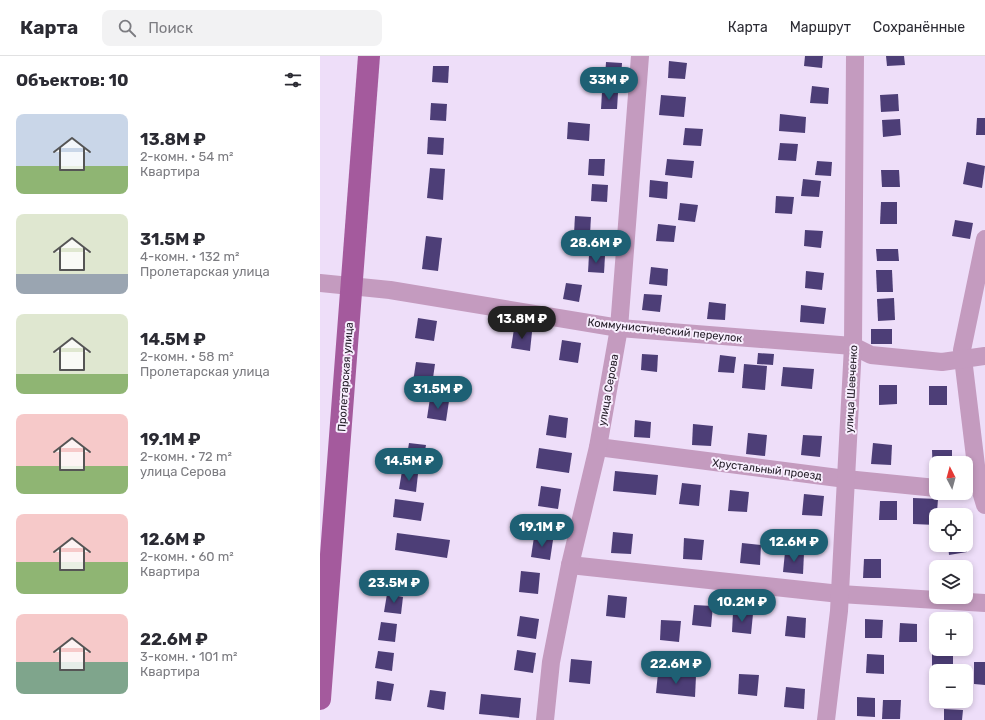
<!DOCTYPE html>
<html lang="ru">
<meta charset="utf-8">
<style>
body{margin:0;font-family:Rubik,sans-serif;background:#f2f2f3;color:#2b2b33;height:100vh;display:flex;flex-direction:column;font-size:15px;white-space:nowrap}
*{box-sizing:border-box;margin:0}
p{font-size:13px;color:#7c7c81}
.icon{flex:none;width:22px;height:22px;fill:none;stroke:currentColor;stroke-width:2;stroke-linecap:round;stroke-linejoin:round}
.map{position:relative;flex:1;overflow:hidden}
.side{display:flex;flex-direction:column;background:#fff;width:320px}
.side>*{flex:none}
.needle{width:26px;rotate:354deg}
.tools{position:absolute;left:609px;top:400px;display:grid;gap:8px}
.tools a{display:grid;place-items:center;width:44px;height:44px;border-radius:8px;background:#fff;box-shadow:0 2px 6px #0003;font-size:20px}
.price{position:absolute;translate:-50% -34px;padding:0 9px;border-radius:14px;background:#1e6074;color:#fff;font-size:13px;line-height:26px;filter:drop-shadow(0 1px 2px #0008)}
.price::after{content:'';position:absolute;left:50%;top:24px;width:12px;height:9px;margin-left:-6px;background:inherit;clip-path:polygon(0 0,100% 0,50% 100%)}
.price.on{background:#222;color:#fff}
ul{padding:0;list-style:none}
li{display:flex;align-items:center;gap:12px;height:100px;padding:0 16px}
li span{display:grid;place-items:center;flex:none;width:112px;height:80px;border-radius:8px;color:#555}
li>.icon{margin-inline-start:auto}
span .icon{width:48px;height:48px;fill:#fffc;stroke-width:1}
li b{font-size:17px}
h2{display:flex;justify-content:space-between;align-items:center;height:48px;padding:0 16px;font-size:17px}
header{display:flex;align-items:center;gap:24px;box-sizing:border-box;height:56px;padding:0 20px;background:#fff;border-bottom:1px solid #e1e1e2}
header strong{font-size:19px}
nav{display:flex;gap:22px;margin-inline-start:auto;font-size:14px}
.search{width:280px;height:36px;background:#f2f2f3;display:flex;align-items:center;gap:10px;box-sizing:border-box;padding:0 14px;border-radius:8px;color:#7c7c81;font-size:15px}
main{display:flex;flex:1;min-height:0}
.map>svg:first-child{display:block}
.building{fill:#4d3e77}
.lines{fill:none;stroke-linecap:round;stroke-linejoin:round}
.minor{stroke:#c49bbf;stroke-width:18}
.major{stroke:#a45a9d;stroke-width:22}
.labels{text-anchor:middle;stroke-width:4;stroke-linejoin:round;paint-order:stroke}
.street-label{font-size:11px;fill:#26202a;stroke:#f8eefe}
</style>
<header>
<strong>Карта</strong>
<div class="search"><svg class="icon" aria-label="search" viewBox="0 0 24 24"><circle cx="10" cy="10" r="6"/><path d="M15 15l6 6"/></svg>Поиск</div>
<nav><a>Карта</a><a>Маршрут</a><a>Сохранённые</a></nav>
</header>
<main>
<section class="side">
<h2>Объектов: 10<svg class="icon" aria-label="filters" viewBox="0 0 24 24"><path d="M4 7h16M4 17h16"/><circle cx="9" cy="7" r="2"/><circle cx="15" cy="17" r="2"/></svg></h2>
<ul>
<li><span style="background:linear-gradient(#c9d6e8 65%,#8fb573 0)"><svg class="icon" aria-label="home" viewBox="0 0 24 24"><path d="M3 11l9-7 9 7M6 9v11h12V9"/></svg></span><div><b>13.8M ₽</b><p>2-комн. · 54 m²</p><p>Квартира</p></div></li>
<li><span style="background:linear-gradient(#dfe7d0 75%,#9aa5b1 0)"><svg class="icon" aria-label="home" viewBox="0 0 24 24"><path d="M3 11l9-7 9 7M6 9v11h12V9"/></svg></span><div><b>31.5M ₽</b><p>4-комн. · 132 m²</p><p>Пролетарская улица</p></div></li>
<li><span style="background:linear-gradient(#dfe7d0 75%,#8fb573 0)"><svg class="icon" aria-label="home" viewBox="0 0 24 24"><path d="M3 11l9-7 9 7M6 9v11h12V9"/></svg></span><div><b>14.5M ₽</b><p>2-комн. · 58 m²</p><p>Пролетарская улица</p></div></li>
<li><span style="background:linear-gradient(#f6c9c9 65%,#8fb573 0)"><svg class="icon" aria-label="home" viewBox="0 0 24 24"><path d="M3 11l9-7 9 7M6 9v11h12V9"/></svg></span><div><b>19.1M ₽</b><p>2-комн. · 72 m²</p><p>улица Серова</p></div></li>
<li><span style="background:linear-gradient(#f6c9c9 60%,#8fb573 0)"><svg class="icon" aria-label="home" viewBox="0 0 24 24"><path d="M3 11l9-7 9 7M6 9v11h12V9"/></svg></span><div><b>12.6M ₽</b><p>2-комн. · 60 m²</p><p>Квартира</p></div></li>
<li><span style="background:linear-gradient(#f6c9c9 60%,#7fa58c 0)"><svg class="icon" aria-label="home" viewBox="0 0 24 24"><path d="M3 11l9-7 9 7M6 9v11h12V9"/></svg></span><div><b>22.6M ₽</b><p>3-комн. · 101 m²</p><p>Квартира</p></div></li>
</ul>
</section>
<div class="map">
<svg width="665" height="664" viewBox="0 0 665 664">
<rect width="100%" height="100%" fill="#eedef9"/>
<!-- building -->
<g class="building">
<path d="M 485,0 L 503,0 L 502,12 L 484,10 Z"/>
<path d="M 566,0 L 584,0 L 585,9 L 567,10 Z"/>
<path d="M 349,5 L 367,7 L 365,23 L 348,22 Z"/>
<path d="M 286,6 L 302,7 L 301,23 L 285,22 Z"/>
<path d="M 113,10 L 129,10 L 128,27 L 112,26 Z"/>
<path d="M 492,30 L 509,32 L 508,48 L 490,47 Z"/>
<path d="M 282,36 L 298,37 L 297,53 L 281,53 Z"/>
<path d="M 578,38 L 579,55 L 561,56 L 560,39 Z"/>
<path d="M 341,39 L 366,41 L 364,61 L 339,59 Z"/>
<path d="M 111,47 L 127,48 L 126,65 L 110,64 Z"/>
<path d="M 460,58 L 486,61 L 485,77 L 459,75 Z"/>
<path d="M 657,62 L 665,62 L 665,79 L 656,79 Z"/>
<path d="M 580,63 L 581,79 L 563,81 L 562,64 Z"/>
<path d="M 248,66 L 270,68 L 269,85 L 247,83 Z"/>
<path d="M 365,72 L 383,73 L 381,90 L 363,89 Z"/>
<path d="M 108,81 L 124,82 L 123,99 L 107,98 Z"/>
<path d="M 460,87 L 478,88 L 476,105 L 458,104 Z"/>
<path d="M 269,103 L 285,103 L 284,120 L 268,119 Z"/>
<path d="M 347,103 L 374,105 L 372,122 L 345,119 Z"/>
<path d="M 497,105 L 512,106 L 511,120 L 495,119 Z"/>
<path d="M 647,106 L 665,110 L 662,132 L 643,128 Z"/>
<path d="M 110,112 L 125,113 L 123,144 L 107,142 Z"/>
<path d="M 561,114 L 579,114 L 580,131 L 562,131 Z"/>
<path d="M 483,123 L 501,125 L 499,141 L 481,140 Z"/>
<path d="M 330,124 L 348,126 L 347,143 L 329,141 Z"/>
<path d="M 272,128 L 288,129 L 287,146 L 271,145 Z"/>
<path d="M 456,140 L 474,141 L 472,158 L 455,157 Z"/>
<path d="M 561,146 L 577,146 L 577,168 L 560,168 Z"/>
<path d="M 360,147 L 378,149 L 375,166 L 358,164 Z"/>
<path d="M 255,160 L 271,161 L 270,178 L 254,177 Z"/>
<path d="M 635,164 L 653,167 L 650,183 L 632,180 Z"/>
<path d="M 338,168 L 356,170 L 354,186 L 336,185 Z"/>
<path d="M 485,174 L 503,175 L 501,192 L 484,190 Z"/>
<path d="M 106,180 L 122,182 L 118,215 L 102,213 Z"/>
<path d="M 556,193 L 578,193 L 579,205 L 557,205 Z"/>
<path d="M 269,199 L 285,200 L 284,217 L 268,216 Z"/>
<path d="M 331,211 L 348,213 L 347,230 L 329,228 Z"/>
<path d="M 556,214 L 572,214 L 573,236 L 557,236 Z"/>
<path d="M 486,215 L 504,217 L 502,234 L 485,232 Z"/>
<path d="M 246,227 L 262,229 L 259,246 L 243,243 Z"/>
<path d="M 324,238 L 342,239 L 340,256 L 322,254 Z"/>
<path d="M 574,242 L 575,264 L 558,265 L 557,243 Z"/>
<path d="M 389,246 L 406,248 L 405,264 L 387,263 Z"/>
<path d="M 481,249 L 506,252 L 504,268 L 480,266 Z"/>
<path d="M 98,262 L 117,265 L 114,285 L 95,282 Z"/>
<path d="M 194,273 L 212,276 L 210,295 L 191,292 Z"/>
<rect x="551" y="273" width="21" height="15"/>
<path d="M 242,284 L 261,287 L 258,307 L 239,304 Z"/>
<path d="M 438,297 L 454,298 L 453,309 L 437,308 Z"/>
<path d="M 322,298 L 338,299 L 337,316 L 321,314 Z"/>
<path d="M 400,299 L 416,301 L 414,317 L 398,316 Z"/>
<path d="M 96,306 L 115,308 L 112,329 L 93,326 Z"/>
<path d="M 424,308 L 447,310 L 445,334 L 422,332 Z"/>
<path d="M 463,311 L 494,313 L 492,333 L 461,330 Z"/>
<path d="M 559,329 L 577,329 L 577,348 L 559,349 Z"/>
<rect x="609" y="330" width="18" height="19"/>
<path d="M 110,342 L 129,345 L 126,365 L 107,362 Z"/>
<path d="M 229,359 L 248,362 L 246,382 L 226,379 Z"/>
<path d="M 315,364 L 331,366 L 330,382 L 314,381 Z"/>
<path d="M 373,368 L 393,370 L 391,390 L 372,389 Z"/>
<path d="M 428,377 L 447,379 L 445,400 L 426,398 Z"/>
<path d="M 483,379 L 502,380 L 500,401 L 481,399 Z"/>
<path d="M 89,387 L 106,389 L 103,408 L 86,405 Z"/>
<path d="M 553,387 L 572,389 L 571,409 L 551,408 Z"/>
<path d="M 219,392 L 252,397 L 249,417 L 216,412 Z"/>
<path d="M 612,394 L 632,394 L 632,407 L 616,407 L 616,420 L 613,420 Z"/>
<path d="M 82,415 L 98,418 L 96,436 L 79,433 Z"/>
<path d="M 295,415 L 338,419 L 336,439 L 293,435 Z"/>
<path d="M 362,427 L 381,429 L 379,450 L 359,448 Z"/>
<path d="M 221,430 L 241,433 L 238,453 L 218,450 Z"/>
<path d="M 410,434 L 429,436 L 427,456 L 408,455 Z"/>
<path d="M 484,438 L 504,440 L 502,460 L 482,459 Z"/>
<path d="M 593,442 L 618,443 L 616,469 L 593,468 Z"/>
<path d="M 75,443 L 104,447 L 101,465 L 73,461 Z"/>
<path d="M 560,445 L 577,445 L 577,464 L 559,464 Z"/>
<path d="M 293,476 L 313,478 L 311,498 L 291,497 Z"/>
<path d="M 77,477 L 130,484 L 127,502 L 75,494 Z"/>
<path d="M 214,481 L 233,484 L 230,504 L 211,501 Z"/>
<path d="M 364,482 L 384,484 L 382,504 L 363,503 Z"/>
<path d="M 422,487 L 441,489 L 440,509 L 420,507 Z"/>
<path d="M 628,489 L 646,489 L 647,496 L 629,499 Z"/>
<path d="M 465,496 L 484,497 L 483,518 L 463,516 Z"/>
<path d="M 544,503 L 561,503 L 561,522 L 543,522 Z"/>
<path d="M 618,508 L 645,509 L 645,511 L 618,511 Z"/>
<path d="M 201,515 L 220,517 L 218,538 L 199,536 Z"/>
<path d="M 67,538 L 83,541 L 81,558 L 64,556 Z"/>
<path d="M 288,539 L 307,541 L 305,562 L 286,560 Z"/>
<path d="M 374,549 L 393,550 L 391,571 L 372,569 Z"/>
<path d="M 413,556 L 433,558 L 431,578 L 412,576 Z"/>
<path d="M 200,560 L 219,563 L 216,583 L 197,580 Z"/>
<path d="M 467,560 L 486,562 L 485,582 L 465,580 Z"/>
<path d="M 545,563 L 563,564 L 562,582 L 545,582 Z"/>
<path d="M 341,564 L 361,565 L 359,586 L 340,584 Z"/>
<path d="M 61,566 L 77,568 L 75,586 L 58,584 Z"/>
<path d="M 580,567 L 597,568 L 597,586 L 579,586 Z"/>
<path d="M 197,594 L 216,597 L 213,617 L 194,614 Z"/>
<path d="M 58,595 L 74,597 L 72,615 L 55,612 Z"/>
<path d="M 547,598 L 564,599 L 564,618 L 546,617 Z"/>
<path d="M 612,598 L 633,598 L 633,615 L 616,615 L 616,620 L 612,620 Z"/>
<path d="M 251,603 L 272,605 L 270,628 L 249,626 Z"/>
<path d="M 654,606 L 665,606 L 665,629 L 654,628 Z"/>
<path d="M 338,617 L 376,620 L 375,641 L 336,637 Z"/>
<path d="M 419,618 L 439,619 L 437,640 L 418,638 Z"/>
<path d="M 57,625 L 74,628 L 71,645 L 55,643 Z"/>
<path d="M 466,631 L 485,633 L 484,653 L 464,651 Z"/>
<path d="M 110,634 L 126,636 L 124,654 L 107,651 Z"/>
<path d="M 161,638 L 201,642 L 199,662 L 159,658 Z"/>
<path d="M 537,641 L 555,642 L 555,661 L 537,660 Z"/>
<path d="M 563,644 L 581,644 L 580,663 L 562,663 Z"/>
<path d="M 624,653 L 643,654 L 642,664 L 624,664 Z"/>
</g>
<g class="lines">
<!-- minor -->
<g class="minor">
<path d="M 665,183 L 642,294 L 658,426 L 665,449"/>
<path d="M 0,227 L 70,234 L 299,272 L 533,290 L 551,299 L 622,306 L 665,300"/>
<path d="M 278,391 L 526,423 L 616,432"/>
<path d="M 250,509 L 520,538 L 665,547"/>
<path d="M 225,664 L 231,606 L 250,509 L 278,391 L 299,272 L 320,0"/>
<path d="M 506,664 L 519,555 L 533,290 L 535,0"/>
</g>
<!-- major -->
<path class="major" d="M 0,643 L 49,0"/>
</g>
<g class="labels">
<!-- street labels -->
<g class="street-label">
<text transform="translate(345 274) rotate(6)" y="4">Коммунистический переулок</text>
<text transform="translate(25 321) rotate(-86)" y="4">Пролетарская улица</text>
<text transform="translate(531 333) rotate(-87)" y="4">улица Шевченко</text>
<text transform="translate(288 334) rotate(-80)" y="4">улица Серова</text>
<text transform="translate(447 413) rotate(7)" y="4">Хрустальный проезд</text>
</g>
</g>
</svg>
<div class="tools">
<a><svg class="needle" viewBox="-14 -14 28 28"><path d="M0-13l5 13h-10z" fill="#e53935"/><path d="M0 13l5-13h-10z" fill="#7c7c81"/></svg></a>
<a><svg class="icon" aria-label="locate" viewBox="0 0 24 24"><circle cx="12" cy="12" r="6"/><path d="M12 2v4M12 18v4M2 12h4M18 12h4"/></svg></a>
<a><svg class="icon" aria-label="layers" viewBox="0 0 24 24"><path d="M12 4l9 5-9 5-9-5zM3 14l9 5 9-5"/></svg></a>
<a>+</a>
<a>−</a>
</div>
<b class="price" style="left:289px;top:45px">33M ₽</b>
<b class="price" style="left:276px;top:208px">28.6M ₽</b>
<b class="price on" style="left:202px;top:284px">13.8M ₽</b>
<b class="price" style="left:118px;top:354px">31.5M ₽</b>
<b class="price" style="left:89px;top:426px">14.5M ₽</b>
<b class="price" style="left:222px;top:492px">19.1M ₽</b>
<b class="price" style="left:474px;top:507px">12.6M ₽</b>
<b class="price" style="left:74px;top:548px">23.5M ₽</b>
<b class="price" style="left:422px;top:567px">10.2M ₽</b>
<b class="price" style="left:356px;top:629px">22.6M ₽</b>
</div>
</main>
